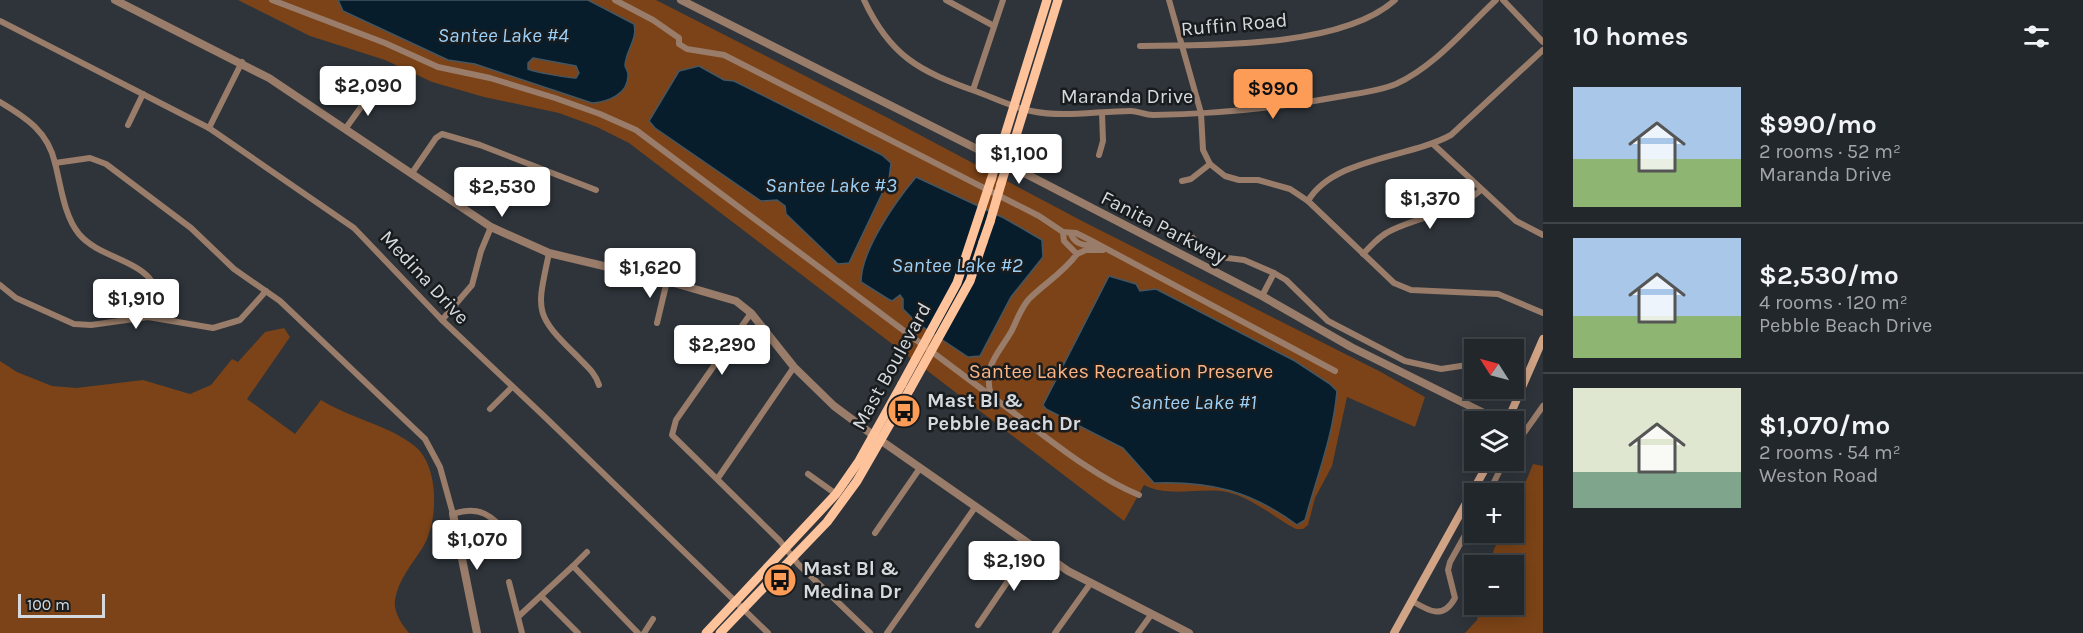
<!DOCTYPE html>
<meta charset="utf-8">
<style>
body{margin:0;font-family:Karla,sans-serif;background:#2e3338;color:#f1f3f6;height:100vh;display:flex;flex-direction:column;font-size:22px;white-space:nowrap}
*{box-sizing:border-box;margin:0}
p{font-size:20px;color:#a2a5a9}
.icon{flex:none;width:33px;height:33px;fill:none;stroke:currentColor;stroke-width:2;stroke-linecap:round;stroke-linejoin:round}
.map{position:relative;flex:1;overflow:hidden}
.panel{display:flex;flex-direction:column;background:#22272c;width:540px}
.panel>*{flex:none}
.needle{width:39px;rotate:306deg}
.controls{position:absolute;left:1464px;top:339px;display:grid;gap:12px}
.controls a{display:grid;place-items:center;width:60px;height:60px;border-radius:0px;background:#22272c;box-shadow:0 3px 15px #0003,0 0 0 2px #3f4448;font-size:30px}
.scale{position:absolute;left:18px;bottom:15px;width:87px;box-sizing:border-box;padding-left:6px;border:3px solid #d6dade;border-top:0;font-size:16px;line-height:21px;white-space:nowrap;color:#d6dade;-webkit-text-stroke:4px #181c1e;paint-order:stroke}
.price{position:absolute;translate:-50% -51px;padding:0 14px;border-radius:6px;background:#fff;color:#222;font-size:20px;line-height:39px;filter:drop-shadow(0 2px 3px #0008)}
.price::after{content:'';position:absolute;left:50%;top:36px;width:18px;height:14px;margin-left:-9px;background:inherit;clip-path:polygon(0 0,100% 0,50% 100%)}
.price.active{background:#fd9c56;color:#111}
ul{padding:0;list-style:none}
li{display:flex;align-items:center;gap:18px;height:150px;padding:0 30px}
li+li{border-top:2px solid #3f4448}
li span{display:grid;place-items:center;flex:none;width:168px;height:120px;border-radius:0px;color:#555}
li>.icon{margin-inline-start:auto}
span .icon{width:72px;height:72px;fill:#fffc;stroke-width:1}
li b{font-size:26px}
h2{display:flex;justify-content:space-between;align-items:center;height:72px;padding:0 30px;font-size:26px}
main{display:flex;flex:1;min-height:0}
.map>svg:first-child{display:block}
.green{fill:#7b4317}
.water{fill:#071d2c;stroke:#455661;stroke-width:1.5;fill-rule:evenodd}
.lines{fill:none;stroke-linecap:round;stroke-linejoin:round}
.minor{stroke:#997c69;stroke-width:6}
.tertiary{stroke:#997c69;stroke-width:8}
.secondary{stroke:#d2a486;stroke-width:8}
.primary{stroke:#ffc39b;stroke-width:9}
.primary-bridge{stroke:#ffc39b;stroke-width:9}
.labels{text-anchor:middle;stroke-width:5;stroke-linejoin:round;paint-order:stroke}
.street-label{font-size:20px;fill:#d6dade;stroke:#181c1e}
.park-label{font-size:20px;fill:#fdb585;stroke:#181c1e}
.poi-label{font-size:20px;font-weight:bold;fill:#d6dade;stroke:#181c1e;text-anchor:start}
.water-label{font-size:21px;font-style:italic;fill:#9acff7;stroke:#181c1e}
</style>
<main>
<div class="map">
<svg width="1543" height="633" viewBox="0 0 1543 633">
<rect width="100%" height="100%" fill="#2e343a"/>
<!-- green -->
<g class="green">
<path d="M 238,0 L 656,0 L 888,118 L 1084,222 L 1379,371 L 1425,397 L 1415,427 L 1347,397 L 1332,466 L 1315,498 L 1308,525 L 1303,529 L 1296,529 C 1274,517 1252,498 1227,492 C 1201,487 1168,498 1144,485 L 1124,521 L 629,143 L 597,127 L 559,113 L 484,97 L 432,82 L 385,60 L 310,36 Z"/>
<path d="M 284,328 L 290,337 L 247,399 L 295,434 L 321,400 C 349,418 396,427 419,450 C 439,472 438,522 423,547 C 413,563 398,580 395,600 C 393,611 402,625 409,633 L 0,633 L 0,361 L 17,372 L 52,386 L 76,388 L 143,380 L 190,394 L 211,385 L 232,359 L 238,362 L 265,332 Z"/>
<path d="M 1533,464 L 1543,466 L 1543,633 L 1465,633 L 1477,620 L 1481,605 L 1514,604 L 1514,566 L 1490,565 L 1494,549 L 1503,533 L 1514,532 L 1514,511 Z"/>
</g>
<!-- water -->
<g class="water">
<path d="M 338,0 L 588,0 L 634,24 C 638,39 626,50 625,65 C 625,68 628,71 628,74 C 629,94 608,102 592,103 L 475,64 L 448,60 L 343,11 ZM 533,58 L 576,66 L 579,73 L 576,78 C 568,78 534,72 528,69 L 528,63 Z"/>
<path d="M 699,66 L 724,80 L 734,81 L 882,155 L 891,163 L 889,179 L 849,263 L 838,264 L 786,214 L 785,206 L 777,200 L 761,201 L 655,128 L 649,121 L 679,71 Z"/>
<path d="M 916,177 L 1004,218 L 1042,240 L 1043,257 L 1011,297 L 980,356 L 968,357 L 917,323 L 903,309 L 903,299 L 900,295 L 892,301 L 888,299 L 861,282 C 861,250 896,201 916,177 Z"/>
<path d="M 1109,276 L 1136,284 L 1140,291 L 1156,289 L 1295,361 L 1330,384 L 1337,391 C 1333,437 1317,476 1305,520 L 1297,525 C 1251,491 1211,481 1154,483 L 1123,448 L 1046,409 L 1043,405 Z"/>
</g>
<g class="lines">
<!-- minor -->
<g class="minor">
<path d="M 272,0 L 385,43 L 438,67 L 490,78 L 555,98 L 600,114 L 636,130 L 991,396"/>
<path d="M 615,0 L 653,20 L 679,38 L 679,44 L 687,49 L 724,55 L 1039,216 L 1063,232 L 1076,233 L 1090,240 L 1335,371"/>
<path d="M 864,0 C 890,56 919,71 975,91 C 994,98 1012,107 1031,111 C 1065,118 1097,111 1131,111 C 1138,111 1145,115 1153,115 C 1216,114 1280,108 1343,96 C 1360,93 1379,91 1396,84 C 1434,67 1466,28 1496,0"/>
<path d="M 946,0 L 994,26"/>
<path d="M 1169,0 L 1201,113 L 1203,150 L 1210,164 L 1225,176 L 1239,180 L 1258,180 L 1290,189 L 1308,201 L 1394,283 L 1411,290 L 1498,294 L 1543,313"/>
<path d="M 1503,0 L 1543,42"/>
<path d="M 0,21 L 209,128 L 354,228 L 442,320 L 546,418 L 768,633"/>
<path d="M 1140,46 C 1209,45 1342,48 1395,0"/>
<path d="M 973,90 L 1003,0"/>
<path d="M 0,102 C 27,118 48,132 55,163 L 90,158 L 106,164 L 191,228 L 234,269 L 280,301 L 425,439 L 440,467 L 453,514 C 483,504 493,518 513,539"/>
<path d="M 128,125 L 143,94"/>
<path d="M 209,128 L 242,62"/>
<path d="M 346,128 L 371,93"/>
<path d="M 1433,144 L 1516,221 L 1543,235"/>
<path d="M 1099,155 L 1103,141 L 1102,113"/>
<path d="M 55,163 C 61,186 64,216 79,234 C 105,265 169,259 158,318"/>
<path d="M 412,173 L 436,138 L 442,134 L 480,145 L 596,190"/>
<path d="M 1182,181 L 1191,179 L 1210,164"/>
<path d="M 1308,201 C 1333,158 1409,158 1451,135 L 1543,50"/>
<path d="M 1063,232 L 1064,241 L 1077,254 C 1063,273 1045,283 1029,299 C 1020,309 1017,321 1011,332 C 996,357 983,366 991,396 C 1036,428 1089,475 1139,495"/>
<path d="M 1071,234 C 1075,245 1085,246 1095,245"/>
<path d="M 1193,238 L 1203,252 L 1211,256 L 1244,260 L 1274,273 L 1286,280 L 1328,321 L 1405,361 L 1441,369 L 1474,364"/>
<path d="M 549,253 C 537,311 533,313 577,356 C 586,366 595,372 599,385"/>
<path d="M 1077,254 L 1086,250 L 1103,250"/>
<path d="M 1363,254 C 1372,245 1380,235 1392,230 C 1426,214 1451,215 1481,190"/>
<path d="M 0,285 L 16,298 L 74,324 L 91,325 L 148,317 L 213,328 L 240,320 L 266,291"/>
<path d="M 1262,296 L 1274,273"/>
<path d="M 751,313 L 676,420 L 672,435 L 780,541 L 798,564 L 870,633"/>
<path d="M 442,320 L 472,285 L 481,251 L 491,227"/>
<path d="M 657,323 L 667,281"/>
<path d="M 490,409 L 511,388"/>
<path d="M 1514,428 L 1521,433"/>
<path d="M 1514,447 L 1543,406"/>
<path d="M 808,474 L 836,494"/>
<path d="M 718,478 L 794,367"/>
<path d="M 1488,494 L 1505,460"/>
<path d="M 875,533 L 920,468"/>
<path d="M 573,566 L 587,552"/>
<path d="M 509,582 L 522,633"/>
<path d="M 541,596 L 578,633"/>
<path d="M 1412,601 C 1429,611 1443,620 1455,598 L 1448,570 L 1450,562 L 1474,519"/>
<path d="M 519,616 L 573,566 L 638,633"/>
<path d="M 978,625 L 1031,547"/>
<path d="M 644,633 L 653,619"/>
<path d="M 887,633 L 976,506"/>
<path d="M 1055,633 L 1090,584"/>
<path d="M 1138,633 L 1151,615"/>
</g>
<!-- tertiary -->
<g class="tertiary">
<path d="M 115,0 L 269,78 L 491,227 L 549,253 L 667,281 L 736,301 L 751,313 L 794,367 L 834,406 L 873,435 L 1068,571 L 1189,633"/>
<path d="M 681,0 L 1007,164 L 1262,296 L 1351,347 L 1502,422"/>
<path d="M 453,514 L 477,633"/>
</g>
<!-- secondary -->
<g class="secondary">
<path d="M 1507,422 L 1543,339"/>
<path d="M 1394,633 L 1490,460"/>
</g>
<!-- primary -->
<g class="primary">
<path d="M 991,180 L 1047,0"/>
<path d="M 1001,184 L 1058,0"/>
<path d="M 983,242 L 990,222"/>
<path d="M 706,633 L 836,494 L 859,461 L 902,384"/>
<path d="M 720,633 L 827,522 L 857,481 L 910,389"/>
</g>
<!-- primary-bridge -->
<g class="primary-bridge">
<path d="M 990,222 L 1001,184"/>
<path d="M 902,384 L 957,283 L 991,180"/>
<path d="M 910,389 L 970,281 L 983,242"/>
</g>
</g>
<!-- icons -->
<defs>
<g id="bus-disc" transform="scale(1.725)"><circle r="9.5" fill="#fd9c56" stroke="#181c1e"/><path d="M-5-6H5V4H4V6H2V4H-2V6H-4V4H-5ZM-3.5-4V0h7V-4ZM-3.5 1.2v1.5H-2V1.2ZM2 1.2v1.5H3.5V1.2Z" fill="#111"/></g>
</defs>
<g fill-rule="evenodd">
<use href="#bus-disc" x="904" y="411"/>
<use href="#bus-disc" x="780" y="580"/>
</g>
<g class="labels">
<!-- street labels -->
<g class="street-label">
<text transform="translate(1234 24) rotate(-5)" y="7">Ruffin Road</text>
<text x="1127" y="103">Maranda Drive</text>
<text transform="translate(1164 227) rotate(27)" y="7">Fanita Parkway</text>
<text transform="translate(425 277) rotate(47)" y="7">Medina Drive</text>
<text transform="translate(891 366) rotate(-61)" y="7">Mast Boulevard</text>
</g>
<!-- park labels -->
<g class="park-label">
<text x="1121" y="378">Santee Lakes Recreation Preserve</text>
</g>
<!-- poi labels -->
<g class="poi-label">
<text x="927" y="407">Mast Bl &amp;<tspan x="927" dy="23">Pebble Beach Dr</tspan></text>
<text x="803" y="575">Mast Bl &amp;<tspan x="803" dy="23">Medina Dr</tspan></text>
</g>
<!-- water labels -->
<g class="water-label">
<text x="503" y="42">Santee Lake #4</text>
<text x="831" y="192">Santee Lake #3</text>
<text x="957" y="272">Santee Lake #2</text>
<text x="1193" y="409">Santee Lake #1</text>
</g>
</g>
</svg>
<div class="controls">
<a><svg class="needle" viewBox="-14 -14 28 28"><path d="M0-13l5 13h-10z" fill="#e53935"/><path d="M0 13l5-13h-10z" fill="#a2a5a9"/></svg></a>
<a><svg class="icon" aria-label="layers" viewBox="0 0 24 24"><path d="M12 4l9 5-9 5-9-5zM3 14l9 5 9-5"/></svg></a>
<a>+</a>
<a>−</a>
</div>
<div class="scale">100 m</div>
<b class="price" style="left:368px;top:117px">$2,090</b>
<b class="price active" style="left:1273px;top:120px">$990</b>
<b class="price" style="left:1019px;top:185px">$1,100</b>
<b class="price" style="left:502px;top:218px">$2,530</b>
<b class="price" style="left:1430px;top:230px">$1,370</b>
<b class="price" style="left:650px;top:299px">$1,620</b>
<b class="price" style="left:136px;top:330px">$1,910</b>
<b class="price" style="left:722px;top:376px">$2,290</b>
<b class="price" style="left:477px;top:571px">$1,070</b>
<b class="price" style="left:1014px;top:592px">$2,190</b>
</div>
<section class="panel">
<h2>10 homes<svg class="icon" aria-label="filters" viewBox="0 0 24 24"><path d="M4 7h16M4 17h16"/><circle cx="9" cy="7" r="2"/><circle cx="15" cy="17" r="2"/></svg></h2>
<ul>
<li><span style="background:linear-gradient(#a9c7e8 60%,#8fb573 0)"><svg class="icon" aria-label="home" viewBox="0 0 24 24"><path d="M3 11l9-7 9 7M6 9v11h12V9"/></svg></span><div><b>$990/mo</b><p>2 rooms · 52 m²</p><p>Maranda Drive</p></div></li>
<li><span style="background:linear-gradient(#a9c7e8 65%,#8fb573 0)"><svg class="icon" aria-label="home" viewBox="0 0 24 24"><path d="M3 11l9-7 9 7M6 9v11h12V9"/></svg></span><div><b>$2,530/mo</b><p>4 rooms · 120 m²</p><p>Pebble Beach Drive</p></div></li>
<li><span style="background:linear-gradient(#dfe7d0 70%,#7fa58c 0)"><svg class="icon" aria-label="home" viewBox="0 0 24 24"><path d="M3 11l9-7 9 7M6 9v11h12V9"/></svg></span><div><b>$1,070/mo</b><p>2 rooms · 54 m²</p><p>Weston Road</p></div></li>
</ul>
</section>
</main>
